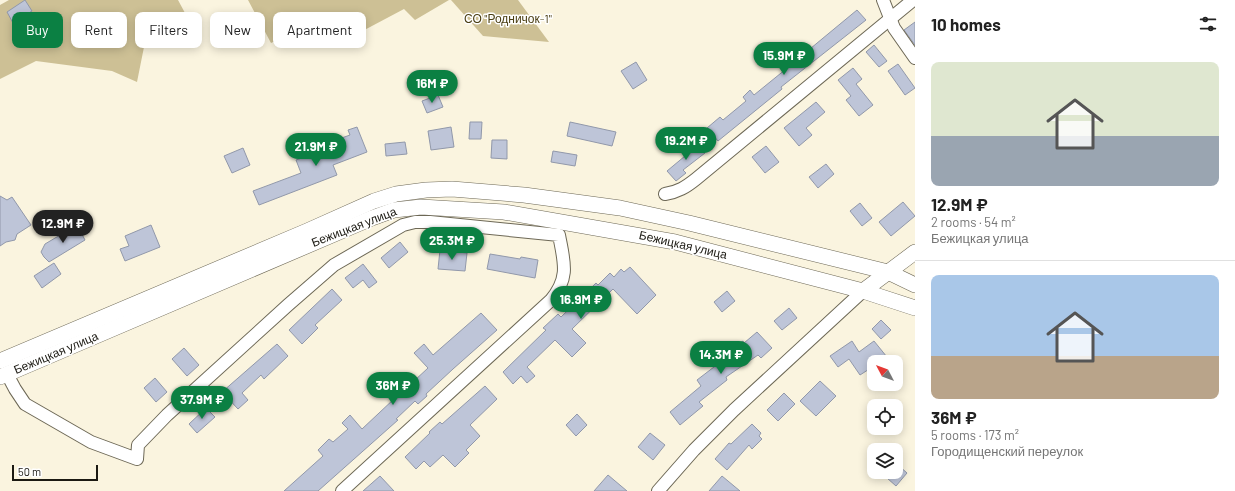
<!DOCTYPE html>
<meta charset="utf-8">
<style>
body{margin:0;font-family:Barlow,sans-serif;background:#f2f2f2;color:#222;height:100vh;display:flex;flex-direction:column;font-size:15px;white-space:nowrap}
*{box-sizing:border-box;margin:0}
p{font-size:13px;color:#767676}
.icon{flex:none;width:22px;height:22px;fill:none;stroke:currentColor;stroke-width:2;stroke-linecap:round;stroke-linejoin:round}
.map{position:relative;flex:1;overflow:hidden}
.sheet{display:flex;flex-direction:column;background:#fff;width:320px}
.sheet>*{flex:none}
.banner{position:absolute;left:12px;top:12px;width:380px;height:36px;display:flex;gap:8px}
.needle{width:26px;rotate:311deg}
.tools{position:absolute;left:867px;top:355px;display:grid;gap:8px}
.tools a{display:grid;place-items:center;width:36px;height:36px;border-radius:8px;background:#fff;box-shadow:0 2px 10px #0003;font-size:20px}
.scale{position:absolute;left:12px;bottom:10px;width:86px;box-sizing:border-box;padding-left:4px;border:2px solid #1b1912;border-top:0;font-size:11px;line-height:14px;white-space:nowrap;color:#1b1912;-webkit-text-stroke:3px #fff;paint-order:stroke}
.price{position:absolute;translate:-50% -34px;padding:0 9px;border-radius:14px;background:#0b8043;color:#fff;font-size:13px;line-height:26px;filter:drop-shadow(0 1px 2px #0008)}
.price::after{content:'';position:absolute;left:50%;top:24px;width:12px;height:9px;margin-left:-6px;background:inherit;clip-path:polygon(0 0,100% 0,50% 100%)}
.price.on{background:#222;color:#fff}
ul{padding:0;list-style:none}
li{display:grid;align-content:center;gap:8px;height:212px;padding:0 16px}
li+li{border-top:1px solid #e0e0e0}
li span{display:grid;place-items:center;height:124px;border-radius:8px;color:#555}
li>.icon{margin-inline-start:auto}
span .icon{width:72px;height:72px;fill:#fffc;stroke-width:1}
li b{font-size:17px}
h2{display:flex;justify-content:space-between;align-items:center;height:48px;padding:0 16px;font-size:17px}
.chip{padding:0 14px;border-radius:8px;background:#fff;box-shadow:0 2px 10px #0003;font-size:14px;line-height:36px}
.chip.on{background:#0b8043;color:#fff}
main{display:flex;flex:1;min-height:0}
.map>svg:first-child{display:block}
.green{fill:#cdc095}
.building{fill:#bec5d8;stroke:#9198aa}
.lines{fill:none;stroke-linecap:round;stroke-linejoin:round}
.minor-casing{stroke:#6d6856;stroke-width:14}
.major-casing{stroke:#6d6856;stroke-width:16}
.minor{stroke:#fff;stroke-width:12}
.major{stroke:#fff;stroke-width:15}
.labels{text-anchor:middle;stroke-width:3;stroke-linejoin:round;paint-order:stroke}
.park-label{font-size:12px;fill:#4a3e13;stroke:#fff}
.street-label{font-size:12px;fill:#1b1912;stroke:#fff}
</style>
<main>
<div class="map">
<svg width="915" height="491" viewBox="0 0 915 491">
<rect width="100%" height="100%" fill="#faf4df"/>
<!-- green -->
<g class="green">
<path d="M 9,0 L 178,0 L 185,13 L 149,22 L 137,82 L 112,71 L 36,61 L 0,79 L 0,5 Z"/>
<path d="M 248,0 L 449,0 L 415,20 L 404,9 L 355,35 L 313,45 L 298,31 L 271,43 Z"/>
<path d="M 451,0 L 518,0 L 549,42 L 483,36 Z"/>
</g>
<!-- building -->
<g class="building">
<path d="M 25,0 L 32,11 L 13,23 L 7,12 Z"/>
<path d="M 857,10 L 866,20 L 781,87 L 782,89 L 718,141 L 707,128 L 720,117 L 723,120 L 746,101 L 743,97 L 750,90 L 754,95 L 786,69 L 776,57 L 786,49 L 795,59 L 799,58 Z"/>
<path d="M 915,22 L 915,45 L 904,30 Z"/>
<path d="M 874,45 L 887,61 L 879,67 L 866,52 Z"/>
<path d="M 636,62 L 647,80 L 633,89 L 621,71 Z"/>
<path d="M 898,64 L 915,88 L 905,95 L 888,71 Z"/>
<path d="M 853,68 L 862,79 L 856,84 L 873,105 L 859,116 L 846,100 L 851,96 L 838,80 Z"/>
<path d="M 438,95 L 443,107 L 427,113 L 422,101 Z"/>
<path d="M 816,102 L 825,112 L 806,128 L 812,135 L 799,146 L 784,128 Z"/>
<path d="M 470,122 L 482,122 L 481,139 L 469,139 Z"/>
<path d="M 570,122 L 616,132 L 612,146 L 567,136 Z"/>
<path d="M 357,127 L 367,152 L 333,165 L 337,175 L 259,205 L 253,191 L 301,173 L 296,160 L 316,153 L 313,146 L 324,142 L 325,144 L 350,135 L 348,130 Z"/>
<path d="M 451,127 L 454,147 L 431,150 L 428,131 Z"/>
<path d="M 492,140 L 507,140 L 507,159 L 491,158 Z"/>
<path d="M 405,142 L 407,154 L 386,156 L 385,144 Z"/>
<path d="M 696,142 L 705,153 L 683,170 L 686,173 L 676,181 L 667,171 L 685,156 L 683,153 Z"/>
<path d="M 766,146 L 779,162 L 765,173 L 752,157 Z"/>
<path d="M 243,148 L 250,165 L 232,173 L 224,156 Z"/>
<path d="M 553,151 L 577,155 L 575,166 L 551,162 Z"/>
<path d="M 826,164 L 834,174 L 818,188 L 809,177 Z"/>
<path d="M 0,196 L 7,200 L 12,197 L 31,225 L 17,234 L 15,240 L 6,242 L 0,246 Z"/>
<path d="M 903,202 L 915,216 L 891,236 L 879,222 Z"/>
<path d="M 860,203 L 872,218 L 862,226 L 850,211 Z"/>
<path d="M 77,225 L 85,240 L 49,262 L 44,257 L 41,252 L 45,244 Z"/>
<path d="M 151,225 L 160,247 L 125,261 L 120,249 L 129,246 L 125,236 Z"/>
<path d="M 400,242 L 408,252 L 389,268 L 381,258 Z"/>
<path d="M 440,250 L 467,253 L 465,271 L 438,269 Z"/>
<path d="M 490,254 L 520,259 L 521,257 L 538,260 L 535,278 L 487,269 Z"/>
<path d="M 54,263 L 61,274 L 42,288 L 34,276 Z"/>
<path d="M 363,264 L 377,282 L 369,288 L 363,280 L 353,288 L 345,278 Z"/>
<path d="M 630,267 L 656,295 L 637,314 L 613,289 L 572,329 L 586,343 L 572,357 L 555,340 L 527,367 L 535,376 L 527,383 L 521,376 L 513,384 L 503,372 L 546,330 L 543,328 L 558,314 L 561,317 L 596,283 L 598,285 L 610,273 L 614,277 L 621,269 L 624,272 Z"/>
<path d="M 332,289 L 342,300 L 315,325 L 318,328 L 302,344 L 289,330 Z"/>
<path d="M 727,291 L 735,301 L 722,312 L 714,302 Z"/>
<path d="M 789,308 L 797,318 L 782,330 L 774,321 Z"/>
<path d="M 481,313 L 497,330 L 453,369 L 426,394 L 427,396 L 418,404 L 415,401 L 396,419 L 398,420 L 318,491 L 284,491 L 323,456 L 318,450 L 329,439 L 333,442 L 348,429 L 342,423 L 350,415 L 362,429 L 395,398 L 393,396 L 411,379 L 414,381 L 428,368 L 414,353 L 424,344 L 433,355 Z"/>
<path d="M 881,320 L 891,330 L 881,339 L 872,329 Z"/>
<path d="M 757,332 L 772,348 L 761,358 L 758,355 L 726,377 L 727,380 L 699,402 L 703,406 L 680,425 L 670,412 L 701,386 L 697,380 L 727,357 L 725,354 L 743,341 L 744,343 Z"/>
<path d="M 852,341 L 859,352 L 874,341 L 891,362 L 874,362 L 874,366 L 860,375 L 849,359 L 838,367 L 830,356 Z"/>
<path d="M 277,344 L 288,356 L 264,379 L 261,375 L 242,393 L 248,400 L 238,409 L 222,392 Z"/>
<path d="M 184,348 L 199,365 L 187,376 L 172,359 Z"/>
<path d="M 155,378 L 167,392 L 156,402 L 144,388 Z"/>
<path d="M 820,381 L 836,396 L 816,416 L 800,401 Z"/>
<path d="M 485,386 L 497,399 L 470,425 L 480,436 L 466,450 L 469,453 L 455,467 L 443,455 L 430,467 L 424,461 L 416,469 L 405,457 L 430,433 L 429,432 L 440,422 L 442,424 Z"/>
<path d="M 784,393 L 795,404 L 778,421 L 767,410 Z"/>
<path d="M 206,408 L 215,417 L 197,433 L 189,424 Z"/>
<path d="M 577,414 L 587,425 L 576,436 L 566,425 Z"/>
<path d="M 752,424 L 761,433 L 759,436 L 762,439 L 752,449 L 749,445 L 727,470 L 715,459 L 729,443 L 731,444 Z"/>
<path d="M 650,433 L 665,445 L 653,460 L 638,447 Z"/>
<path d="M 898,465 L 907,473 L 896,486 L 887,478 L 892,472 L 896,472 L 896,468 Z"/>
<path d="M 608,475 L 627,491 L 594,491 Z"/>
<path d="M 380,476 L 394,491 L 363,491 Z"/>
<path d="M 722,476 L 740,491 L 709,491 Z"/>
</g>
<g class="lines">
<!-- minor casing -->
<g class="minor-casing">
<g id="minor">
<path d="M 883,0 L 894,28 L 915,58"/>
<path d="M 665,194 C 678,192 686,187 696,179 L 913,0"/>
<path d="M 7,374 L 15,389 L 25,404 L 91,442 L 137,459 L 138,445 L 167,415 L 288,305 L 334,265 L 403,225 L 415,222 L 430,222 L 559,235 C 564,262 570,277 551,300 L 342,491"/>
<path d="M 658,491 L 694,450 L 734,410 L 863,291"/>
</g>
</g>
<!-- major casing -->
<g class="major-casing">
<g id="major">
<path d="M 863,291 L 915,252"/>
<path d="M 0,361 L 307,231 L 374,201 L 396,194 L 426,190 L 452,189 L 524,195 L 620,208 L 689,223 L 888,272 L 915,285"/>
<path d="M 0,377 L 372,218 L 394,210 L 421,207 L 504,212 L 675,242 L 863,291 L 915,308"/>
</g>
</g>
<!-- minor -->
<use href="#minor" class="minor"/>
<!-- major -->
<use href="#major" class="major"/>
</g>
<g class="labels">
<!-- park labels -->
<g class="park-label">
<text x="508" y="23">СО "Родничок-1"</text>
</g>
<!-- street labels -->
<g class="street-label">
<text transform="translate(354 227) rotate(-21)" y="4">Бежицкая улица</text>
<text transform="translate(683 245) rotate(13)" y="4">Бежицкая улица</text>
<text transform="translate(56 353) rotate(-23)" y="4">Бежицкая улица</text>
</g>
</g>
</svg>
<div class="tools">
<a><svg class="needle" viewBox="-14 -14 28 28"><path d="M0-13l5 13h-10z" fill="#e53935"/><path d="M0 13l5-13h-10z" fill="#767676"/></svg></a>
<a><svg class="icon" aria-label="locate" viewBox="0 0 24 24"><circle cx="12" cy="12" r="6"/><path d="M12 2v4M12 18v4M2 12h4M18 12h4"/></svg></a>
<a><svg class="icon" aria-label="layers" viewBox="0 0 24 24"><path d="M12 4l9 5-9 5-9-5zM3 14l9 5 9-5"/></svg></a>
</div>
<div class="scale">50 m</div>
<b class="price" style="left:784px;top:76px">15.9M ₽</b>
<b class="price" style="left:432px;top:104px">16M ₽</b>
<b class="price" style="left:686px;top:161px">19.2M ₽</b>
<b class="price" style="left:316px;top:167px">21.9M ₽</b>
<b class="price on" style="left:63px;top:244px">12.9M ₽</b>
<b class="price" style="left:452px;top:261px">25.3M ₽</b>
<b class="price" style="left:581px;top:320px">16.9M ₽</b>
<b class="price" style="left:721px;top:375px">14.3M ₽</b>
<b class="price" style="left:393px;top:406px">36M ₽</b>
<b class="price" style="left:202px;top:420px">37.9M ₽</b>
<div class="banner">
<a class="chip on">Buy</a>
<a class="chip">Rent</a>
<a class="chip">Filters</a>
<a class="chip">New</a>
<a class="chip">Apartment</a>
</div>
</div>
<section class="sheet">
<h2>10 homes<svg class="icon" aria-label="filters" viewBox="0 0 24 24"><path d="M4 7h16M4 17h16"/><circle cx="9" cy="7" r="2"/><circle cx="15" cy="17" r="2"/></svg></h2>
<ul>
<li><span style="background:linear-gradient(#dfe7d0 60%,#9aa5b1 0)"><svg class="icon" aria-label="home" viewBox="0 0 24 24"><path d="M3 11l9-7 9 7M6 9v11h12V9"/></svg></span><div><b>12.9M ₽</b><p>2 rooms · 54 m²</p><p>Бежицкая улица</p></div></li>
<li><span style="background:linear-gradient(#a9c7e8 65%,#b9a48a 0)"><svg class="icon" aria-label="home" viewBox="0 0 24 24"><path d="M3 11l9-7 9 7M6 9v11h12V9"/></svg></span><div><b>36M ₽</b><p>5 rooms · 173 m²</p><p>Городищенский переулок</p></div></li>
</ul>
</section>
</main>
